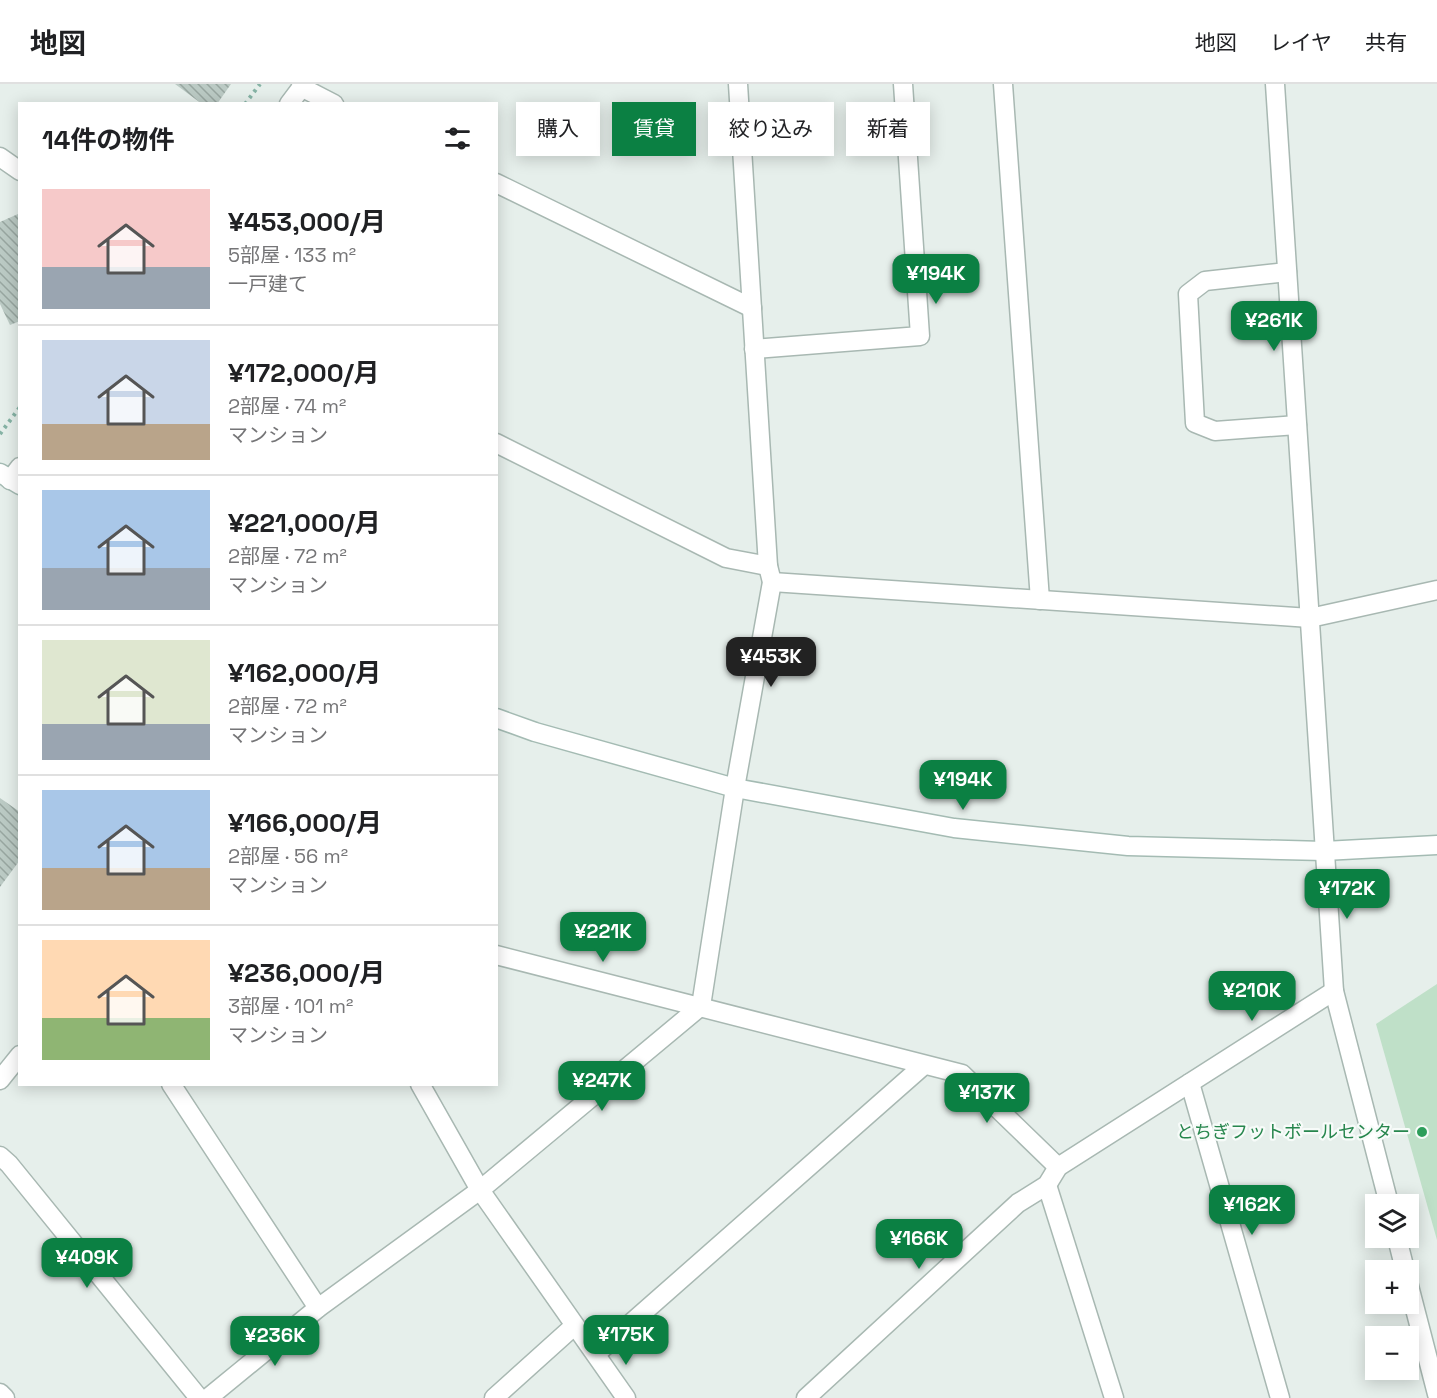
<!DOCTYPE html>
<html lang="ja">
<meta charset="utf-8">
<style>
body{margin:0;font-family:"Space Grotesk","Noto Sans JP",sans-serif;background:#f6f6f6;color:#202124;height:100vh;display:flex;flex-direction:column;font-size:22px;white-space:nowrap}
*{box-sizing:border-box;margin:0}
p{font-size:20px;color:#757577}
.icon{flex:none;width:33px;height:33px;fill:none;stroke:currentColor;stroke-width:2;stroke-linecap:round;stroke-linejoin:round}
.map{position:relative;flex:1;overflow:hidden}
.drawer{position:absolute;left:18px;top:18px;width:480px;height:984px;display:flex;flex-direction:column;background:#fff;border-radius:0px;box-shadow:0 3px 15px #0003}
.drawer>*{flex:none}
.guide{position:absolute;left:516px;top:18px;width:570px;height:54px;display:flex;gap:12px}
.tools{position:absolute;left:1365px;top:1110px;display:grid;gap:12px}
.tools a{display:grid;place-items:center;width:54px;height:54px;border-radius:0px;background:#fff;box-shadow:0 3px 15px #0003;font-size:30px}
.price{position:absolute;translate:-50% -51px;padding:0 14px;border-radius:12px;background:#0b8043;color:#fff;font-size:20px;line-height:39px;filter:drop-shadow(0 2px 3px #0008)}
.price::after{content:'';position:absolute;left:50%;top:36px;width:18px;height:14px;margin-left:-9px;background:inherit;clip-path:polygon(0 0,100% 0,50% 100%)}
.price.on{background:#222;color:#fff}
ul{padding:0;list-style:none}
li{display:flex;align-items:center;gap:18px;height:150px;padding:0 24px}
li+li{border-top:2px solid #e0e0e0}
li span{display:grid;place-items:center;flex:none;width:168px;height:120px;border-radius:0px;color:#555}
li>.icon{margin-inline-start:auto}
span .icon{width:72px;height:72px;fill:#fffc;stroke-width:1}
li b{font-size:26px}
h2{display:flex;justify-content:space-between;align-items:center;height:72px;padding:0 24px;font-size:26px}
.pill{padding:0 21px;border-radius:0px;background:#fff;box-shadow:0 3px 15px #0003;font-size:21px;line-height:54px}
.pill.on{background:#0b8043;color:#fff}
header{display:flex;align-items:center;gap:36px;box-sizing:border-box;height:84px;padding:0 30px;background:#fff;border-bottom:2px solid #e0e0e0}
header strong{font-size:28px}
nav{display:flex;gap:33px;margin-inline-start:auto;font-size:21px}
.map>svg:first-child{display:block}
.garden{fill:#bfe0c8}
.building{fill:url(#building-back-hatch)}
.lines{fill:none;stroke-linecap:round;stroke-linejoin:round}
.street-casing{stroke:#a8b8b2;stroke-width:21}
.secondary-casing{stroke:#a4bbb3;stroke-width:21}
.path{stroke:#86b3a5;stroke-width:4;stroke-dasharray:3 4.5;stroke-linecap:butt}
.street{stroke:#fff;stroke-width:18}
.secondary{stroke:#fff;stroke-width:18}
.leisure-dot{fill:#2e9e5b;stroke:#f7fbf9;stroke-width:2}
.labels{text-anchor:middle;stroke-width:4.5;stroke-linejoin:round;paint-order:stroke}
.leisure-label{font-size:18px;fill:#27864d;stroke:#f7fbf9;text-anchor:end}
</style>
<header>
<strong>地図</strong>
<nav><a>地図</a><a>レイヤ</a><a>共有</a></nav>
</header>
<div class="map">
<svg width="1437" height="1314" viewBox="0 0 1437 1314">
<defs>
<pattern id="building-back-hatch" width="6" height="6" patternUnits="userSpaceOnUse" patternTransform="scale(1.5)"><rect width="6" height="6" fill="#bbcac4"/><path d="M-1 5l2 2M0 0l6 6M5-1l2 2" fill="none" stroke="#98a6a0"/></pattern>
</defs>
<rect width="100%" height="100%" fill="#e6efeb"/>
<!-- garden -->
<path class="garden" d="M 1437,900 L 1437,1156 L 1376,940 Z"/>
<!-- building -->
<g class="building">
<path d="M 175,0 L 231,0 L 217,20 L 202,20 Z"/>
<path d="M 18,130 L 20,237 L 10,241 L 0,220 L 0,138 Z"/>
<path d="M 0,714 L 20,728 L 20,776 L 0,803 Z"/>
</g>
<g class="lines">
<!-- street casing -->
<g class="street-casing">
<g id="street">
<path d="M 1003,0 L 1040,516"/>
<path d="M 1275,0 L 1334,907 L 1389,1120"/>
<path d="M 301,3 L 334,20"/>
<path d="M 289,20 L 304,0"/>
<path d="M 0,73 L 20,87"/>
<path d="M 496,99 L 752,224"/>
<path d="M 1287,188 L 1205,197 L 1188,210 L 1195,339 L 1215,347 L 1297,341"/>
<path d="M 754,265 L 920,252 L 903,0"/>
<path d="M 496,359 L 726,474 L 768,482"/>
<path d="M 10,396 L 20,383"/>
<path d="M 772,498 L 1310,534 L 1437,506"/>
<path d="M 496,871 L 962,990 L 1058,1083"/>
<path d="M 0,996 L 20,971"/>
<path d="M 1190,999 L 1280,1314"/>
<path d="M 171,1000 L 318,1224"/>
<path d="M 420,1000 L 480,1106 L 626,1314"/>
<path d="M 0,1072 L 9,1080 L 199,1314"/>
<path d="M 1047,1101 L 1114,1314"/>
<path d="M 1397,1154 L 1405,1186"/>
<path d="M 1408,1198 L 1437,1310"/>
<path d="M 596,1270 L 924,981"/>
<path d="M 0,1309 L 5,1314"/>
<path d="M 208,1314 L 318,1224 L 480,1106 L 701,922 L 735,704 L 772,498 L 768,482 L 738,0"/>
<path d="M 494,1314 L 574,1242"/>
<path d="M 806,1314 L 1018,1119 L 1047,1101 L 1058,1083 L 1334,907"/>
</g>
</g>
<!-- secondary casing -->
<g class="secondary-casing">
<g id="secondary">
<path d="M 0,389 L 20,401"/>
<path d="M 496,634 L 535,648 L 735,704 L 954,744 L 1128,762 L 1324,767 L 1437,761"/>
</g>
</g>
<!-- path -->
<g class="path">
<path d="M 245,20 L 260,0"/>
<path d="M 0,350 L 20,323"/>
</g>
<!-- street -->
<use href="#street" class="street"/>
<!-- secondary -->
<use href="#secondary" class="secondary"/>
</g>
<!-- markers -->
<circle class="leisure-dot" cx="1422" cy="1048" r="6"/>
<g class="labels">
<!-- leisure labels -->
<g class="leisure-label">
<text x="1410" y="1054">とちぎフットボールセンター</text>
</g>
</g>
</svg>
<div class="tools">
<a><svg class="icon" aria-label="layers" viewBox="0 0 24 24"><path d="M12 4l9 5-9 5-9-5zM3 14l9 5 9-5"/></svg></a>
<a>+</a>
<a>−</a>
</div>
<b class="price" style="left:936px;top:221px">¥194K</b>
<b class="price" style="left:1274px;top:268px">¥261K</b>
<b class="price on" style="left:771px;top:604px">¥453K</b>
<b class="price" style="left:963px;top:727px">¥194K</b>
<b class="price" style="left:1347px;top:836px">¥172K</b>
<b class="price" style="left:603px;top:879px">¥221K</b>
<b class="price" style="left:1252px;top:938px">¥210K</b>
<b class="price" style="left:602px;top:1028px">¥247K</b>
<b class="price" style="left:987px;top:1040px">¥137K</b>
<b class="price" style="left:1252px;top:1152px">¥162K</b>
<b class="price" style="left:919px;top:1186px">¥166K</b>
<b class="price" style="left:87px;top:1205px">¥409K</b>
<b class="price" style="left:626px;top:1282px">¥175K</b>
<b class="price" style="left:275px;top:1283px">¥236K</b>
<div class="guide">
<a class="pill">購入</a>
<a class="pill on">賃貸</a>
<a class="pill">絞り込み</a>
<a class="pill">新着</a>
</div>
<section class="drawer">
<h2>14件の物件<svg class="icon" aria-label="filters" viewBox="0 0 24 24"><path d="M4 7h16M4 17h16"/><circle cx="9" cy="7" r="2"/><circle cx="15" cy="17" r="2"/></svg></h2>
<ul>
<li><span style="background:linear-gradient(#f6c9c9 65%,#9aa5b1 0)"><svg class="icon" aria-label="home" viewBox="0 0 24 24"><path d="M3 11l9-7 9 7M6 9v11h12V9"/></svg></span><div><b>¥453,000/月</b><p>5部屋 · 133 m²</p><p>一戸建て</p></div></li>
<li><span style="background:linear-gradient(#c9d6e8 70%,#b9a48a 0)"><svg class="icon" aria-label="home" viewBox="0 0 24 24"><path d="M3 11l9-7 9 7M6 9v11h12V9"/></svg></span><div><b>¥172,000/月</b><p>2部屋 · 74 m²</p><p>マンション</p></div></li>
<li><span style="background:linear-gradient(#a9c7e8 65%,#9aa5b1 0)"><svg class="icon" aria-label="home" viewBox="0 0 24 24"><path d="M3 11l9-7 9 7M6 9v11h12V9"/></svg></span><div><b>¥221,000/月</b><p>2部屋 · 72 m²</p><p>マンション</p></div></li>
<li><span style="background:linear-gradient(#dfe7d0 70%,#9aa5b1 0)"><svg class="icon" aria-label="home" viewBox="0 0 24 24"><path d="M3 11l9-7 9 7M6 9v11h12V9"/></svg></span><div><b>¥162,000/月</b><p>2部屋 · 72 m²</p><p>マンション</p></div></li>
<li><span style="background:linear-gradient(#a9c7e8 65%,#b9a48a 0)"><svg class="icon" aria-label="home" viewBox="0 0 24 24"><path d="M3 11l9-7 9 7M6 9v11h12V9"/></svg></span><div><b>¥166,000/月</b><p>2部屋 · 56 m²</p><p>マンション</p></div></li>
<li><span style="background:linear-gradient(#ffd9b3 65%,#8fb573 0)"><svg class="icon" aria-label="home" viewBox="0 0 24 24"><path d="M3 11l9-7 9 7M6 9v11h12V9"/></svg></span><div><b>¥236,000/月</b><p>3部屋 · 101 m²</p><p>マンション</p></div></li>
</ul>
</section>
</div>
